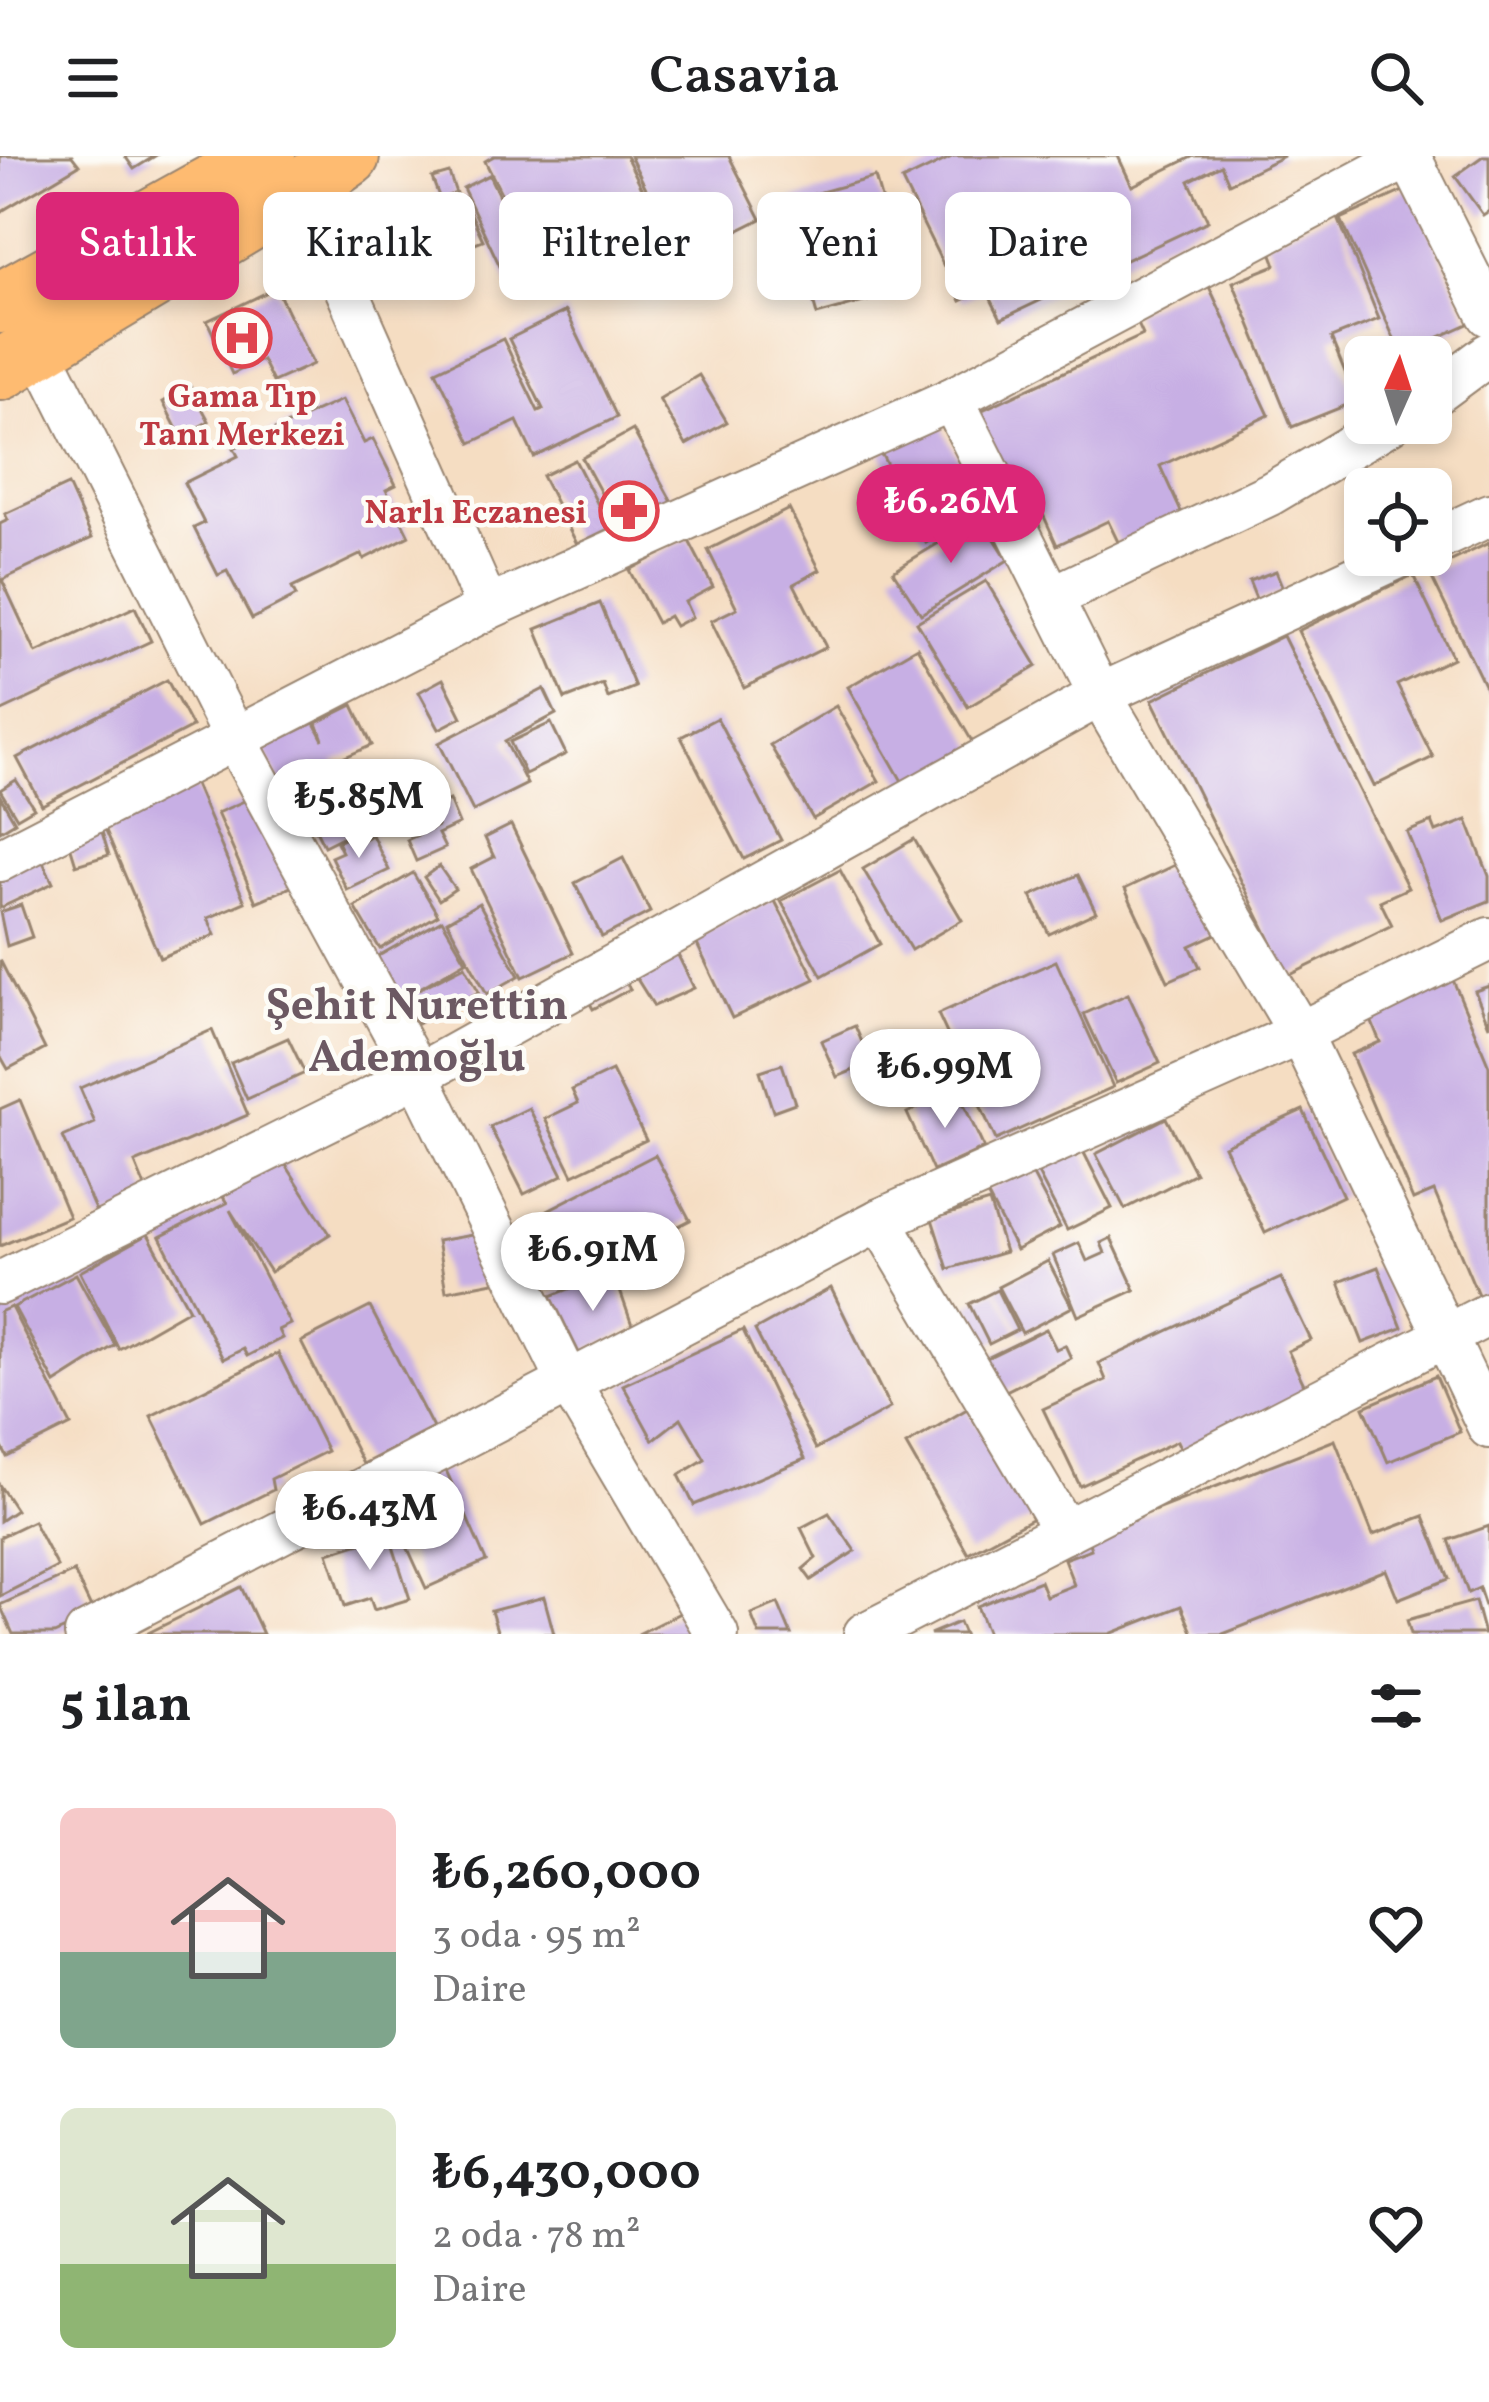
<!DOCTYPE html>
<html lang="tr">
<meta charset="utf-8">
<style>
body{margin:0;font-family:Vollkorn,serif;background:#f2f2f2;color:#202124;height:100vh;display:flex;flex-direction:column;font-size:45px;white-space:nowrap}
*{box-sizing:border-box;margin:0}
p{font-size:39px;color:#757577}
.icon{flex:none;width:66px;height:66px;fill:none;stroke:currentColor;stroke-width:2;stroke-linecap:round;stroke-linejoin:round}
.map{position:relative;height:1478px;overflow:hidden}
.details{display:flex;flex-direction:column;background:#fff;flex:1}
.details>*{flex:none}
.banner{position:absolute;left:36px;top:36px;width:1419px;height:108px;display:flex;gap:24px}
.needle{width:78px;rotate:3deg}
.tools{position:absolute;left:1344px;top:180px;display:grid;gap:24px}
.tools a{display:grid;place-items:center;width:108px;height:108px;border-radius:18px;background:#fff;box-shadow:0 6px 18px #0003;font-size:60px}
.price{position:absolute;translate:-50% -102px;padding:0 27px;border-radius:42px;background:#fff;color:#222;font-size:39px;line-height:78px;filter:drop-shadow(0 3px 6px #0008)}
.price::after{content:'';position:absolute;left:50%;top:72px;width:36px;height:27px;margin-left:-18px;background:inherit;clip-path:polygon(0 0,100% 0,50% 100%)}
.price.current{background:#db2777;color:#fff}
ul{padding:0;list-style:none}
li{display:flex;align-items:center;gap:36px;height:300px;padding:0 60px}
li span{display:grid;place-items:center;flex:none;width:336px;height:240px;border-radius:18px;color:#555}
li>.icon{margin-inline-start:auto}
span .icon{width:144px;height:144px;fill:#fffc;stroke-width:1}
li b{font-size:51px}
h2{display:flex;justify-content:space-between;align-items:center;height:144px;padding:0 60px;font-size:51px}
.pill{padding:0 42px;border-radius:18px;background:#fff;box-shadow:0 6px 18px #0003;font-size:42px;line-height:108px}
.pill.current{background:#db2777;color:#fff}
header{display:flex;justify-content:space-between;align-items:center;height:156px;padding:0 60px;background:#fff;font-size:54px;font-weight:600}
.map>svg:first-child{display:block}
.building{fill:#c7afe4}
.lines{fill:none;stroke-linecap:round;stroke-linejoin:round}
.minor-casing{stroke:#988470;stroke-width:46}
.highway-casing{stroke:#988470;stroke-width:64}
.minor{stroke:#fff;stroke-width:42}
.highway{stroke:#febb71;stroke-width:60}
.labels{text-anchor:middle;stroke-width:9;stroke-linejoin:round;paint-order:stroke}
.health-label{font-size:33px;font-weight:bold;fill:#be3a42;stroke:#fdfcf7}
.district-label{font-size:45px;font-weight:bold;fill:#6c5963;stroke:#fdfcf7}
</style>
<header><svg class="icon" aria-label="menu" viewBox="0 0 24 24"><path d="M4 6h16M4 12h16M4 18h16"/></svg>Casavia<svg class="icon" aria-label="search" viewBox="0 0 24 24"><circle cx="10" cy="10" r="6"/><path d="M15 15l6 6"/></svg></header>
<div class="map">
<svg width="1489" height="1478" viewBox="0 0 1489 1478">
<rect width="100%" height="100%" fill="#fdfcf7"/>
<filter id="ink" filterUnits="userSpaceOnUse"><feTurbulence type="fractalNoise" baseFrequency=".00833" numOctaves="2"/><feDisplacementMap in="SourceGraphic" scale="24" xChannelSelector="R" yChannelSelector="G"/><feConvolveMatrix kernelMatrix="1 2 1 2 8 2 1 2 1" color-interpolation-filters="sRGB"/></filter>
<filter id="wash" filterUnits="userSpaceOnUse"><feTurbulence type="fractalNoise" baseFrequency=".004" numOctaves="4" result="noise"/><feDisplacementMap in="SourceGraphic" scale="48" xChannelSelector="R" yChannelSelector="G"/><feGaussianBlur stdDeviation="2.7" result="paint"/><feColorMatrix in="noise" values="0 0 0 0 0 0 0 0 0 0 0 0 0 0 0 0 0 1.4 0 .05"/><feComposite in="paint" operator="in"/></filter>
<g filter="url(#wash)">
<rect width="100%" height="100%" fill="#f5ddc2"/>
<g id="blocks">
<!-- building -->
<g class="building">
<path d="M 0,0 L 72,0 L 79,9 L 0,56 Z"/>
<path d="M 125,0 L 155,0 L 134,13 Z"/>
<path d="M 494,0 L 626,0 L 674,95 L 588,138 L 576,115 L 547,129 L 485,5 Z"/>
<path d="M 630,0 L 729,0 L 761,63 L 681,103 Z"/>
<path d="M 954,0 L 1118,0 L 1132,30 L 1194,0 L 1284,0 L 1229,27 L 1221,9 L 1189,25 L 1208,65 L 1001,163 L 986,133 L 961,145 L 902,25 Z"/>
<path d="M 1483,0 L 1489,0 L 1489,55 L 1483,59 L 1455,20 Z"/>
<path d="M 449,17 L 456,37 L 440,43 L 432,22 Z"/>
<path d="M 489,19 L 542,130 L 515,142 L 463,32 Z"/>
<path d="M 875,21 L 907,134 L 817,159 L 785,46 Z"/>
<path d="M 1410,32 L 1470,167 L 1401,198 L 1341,63 Z"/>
<path d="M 463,41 L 483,84 L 464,91 L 455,71 L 446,74 L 437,53 Z"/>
<path d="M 380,51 L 397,82 L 372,96 L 355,64 Z"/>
<path d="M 1336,57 L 1379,163 L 1331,182 L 1357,245 L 1292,271 L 1233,126 L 1276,109 L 1267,85 Z"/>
<path d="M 1206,124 L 1269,259 L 1160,310 L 1183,360 L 1120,390 L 1108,365 L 1057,389 L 1042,356 L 1022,365 L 972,259 L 1143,179 L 1133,157 Z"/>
<path d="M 276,132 L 313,208 L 273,226 L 262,204 L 232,218 L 207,165 Z"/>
<path d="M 566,155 L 617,261 L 534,301 L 517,265 L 471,287 L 436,215 L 503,183 L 538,255 L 543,253 L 509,183 Z"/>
<path d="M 699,219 L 727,266 L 686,289 L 659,243 Z"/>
<path d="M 190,230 L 209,265 L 181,281 L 163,246 Z"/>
<path d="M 342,244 L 364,287 L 373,283 L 396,329 L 386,334 L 409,380 L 364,403 L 362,398 L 292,432 L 296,440 L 252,463 L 227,415 L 218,419 L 194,372 L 204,367 L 184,327 L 238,300 L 234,292 Z"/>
<path d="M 939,265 L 982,349 L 926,387 L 881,297 Z"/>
<path d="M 633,274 L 672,346 L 621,374 L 582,302 Z"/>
<path d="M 575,304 L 610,372 L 577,388 L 542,320 Z"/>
<path d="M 68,329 L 92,382 L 2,424 L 36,497 L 135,451 L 151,485 L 0,556 L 0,368 L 8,364 L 5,358 Z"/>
<path d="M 789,353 L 820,414 L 794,428 L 826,491 L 744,532 L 711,465 L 737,452 L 708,394 Z"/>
<path d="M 981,361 L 1008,404 L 921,458 L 893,415 Z"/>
<path d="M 688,383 L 713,431 L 685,446 L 692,461 L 675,470 L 669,460 L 657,467 L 629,414 Z"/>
<path d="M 1489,387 L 1489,539 L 1429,416 Z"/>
<path d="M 1276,415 L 1284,435 L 1257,445 L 1249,425 Z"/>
<path d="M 1413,419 L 1453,502 L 1397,529 L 1433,601 L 1374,630 L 1298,475 Z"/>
<path d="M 986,425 L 1037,510 L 968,551 L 917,466 Z"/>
<path d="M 600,447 L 635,531 L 608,542 L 603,528 L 565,543 L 536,473 Z"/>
<path d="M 1283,480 L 1408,732 L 1380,745 L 1392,769 L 1288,820 L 1152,544 Z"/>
<path d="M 917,491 L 980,599 L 910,639 L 848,531 Z"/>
<path d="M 443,523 L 462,561 L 439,573 L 419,536 Z"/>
<path d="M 167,524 L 192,571 L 42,649 L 17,602 Z"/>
<path d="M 544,533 L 556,558 L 505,585 L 527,628 L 473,655 L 439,587 Z"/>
<path d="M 353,549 L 372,589 L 334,606 L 346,630 L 326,640 L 317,622 L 286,637 L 263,592 L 314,567 L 323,584 L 317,567 Z"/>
<path d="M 836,550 L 879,625 L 813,663 L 770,589 Z"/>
<path d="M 717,562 L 781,684 L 744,703 L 681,581 Z"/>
<path d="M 551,567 L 566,598 L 525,618 L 510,586 Z"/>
<path d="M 191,619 L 245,746 L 208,762 L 215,779 L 160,802 L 99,658 Z"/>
<path d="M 16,624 L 34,652 L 17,662 L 0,634 Z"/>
<path d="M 347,633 L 366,669 L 324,690 L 306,654 Z"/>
<path d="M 258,639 L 298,728 L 256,746 L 217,657 Z"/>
<path d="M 0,640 L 15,666 L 0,675 Z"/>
<path d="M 449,644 L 459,668 L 438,678 L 445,692 L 416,705 L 407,684 L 437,670 L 430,653 Z"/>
<path d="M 1467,664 L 1489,720 L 1489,745 L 1442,764 L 1407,676 L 1432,666 L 1436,676 Z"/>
<path d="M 511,669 L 573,797 L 523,821 L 471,713 L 494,701 L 485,682 Z"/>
<path d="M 102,676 L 109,699 L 76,709 L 69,686 Z"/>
<path d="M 372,679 L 389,714 L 347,734 L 331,701 L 342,696 L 337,686 L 350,680 L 354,687 Z"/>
<path d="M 914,683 L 962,764 L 911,794 L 863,713 Z"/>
<path d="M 37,693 L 53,727 L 0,752 L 0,710 Z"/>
<path d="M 623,702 L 650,756 L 602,781 L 575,727 Z"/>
<path d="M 1184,705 L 1218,777 L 1190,790 L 1200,811 L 1168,825 L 1125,733 Z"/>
<path d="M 439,710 L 455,733 L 439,744 L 424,721 Z"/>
<path d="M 840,714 L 880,788 L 822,820 L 781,745 Z"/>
<path d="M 413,717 L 438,759 L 380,793 L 355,751 Z"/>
<path d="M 1078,719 L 1096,756 L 1049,778 L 1031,740 Z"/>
<path d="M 774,743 L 815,823 L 732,862 L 694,782 Z"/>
<path d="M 479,747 L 519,820 L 487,838 L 447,765 Z"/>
<path d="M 21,749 L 32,781 L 7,790 L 0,756 Z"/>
<path d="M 442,764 L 466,805 L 413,836 L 465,810 L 479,836 L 417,868 L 375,802 Z"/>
<path d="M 675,793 L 694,832 L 654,850 L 632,815 Z"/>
<path d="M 0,804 L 45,893 L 8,913 L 0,899 Z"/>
<path d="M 1056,805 L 1113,931 L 996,984 L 938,858 Z"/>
<path d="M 620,815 L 630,833 L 593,853 L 583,834 Z"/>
<path d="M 1453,824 L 1489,910 L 1489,1137 L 1479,1141 L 1434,1035 L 1413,1044 L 1351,898 L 1380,886 L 1369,859 Z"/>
<path d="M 1489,830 L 1489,870 L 1475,835 Z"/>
<path d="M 1128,838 L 1160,907 L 1116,927 L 1084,858 Z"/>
<path d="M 855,870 L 871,907 L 837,921 L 821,885 Z"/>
<path d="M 212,874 L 248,959 L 135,1007 L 150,1043 L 100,1065 L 63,981 L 95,967 L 80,932 Z"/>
<path d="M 288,882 L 305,917 L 247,943 L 231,907 Z"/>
<path d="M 782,908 L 795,947 L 773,955 L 760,915 Z"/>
<path d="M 612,915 L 646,984 L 573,1019 L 545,963 L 578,947 L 572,934 Z"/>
<path d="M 957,934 L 984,992 L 933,1015 L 907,957 Z"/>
<path d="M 20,944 L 69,1061 L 0,1090 L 0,953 Z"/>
<path d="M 529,952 L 563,1019 L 524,1038 L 490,971 Z"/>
<path d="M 1303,954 L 1343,1040 L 1265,1077 L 1224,990 Z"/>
<path d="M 1166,962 L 1195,1017 L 1125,1053 L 1096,998 Z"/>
<path d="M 1080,989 L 1112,1052 L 1067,1074 L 1035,1012 Z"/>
<path d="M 279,998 L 330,1078 L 270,1116 L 230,1054 L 290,1168 L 278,1174 L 282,1182 L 247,1200 L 243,1193 L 223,1203 L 160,1081 L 227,1047 L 219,1035 Z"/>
<path d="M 655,999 L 690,1064 L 582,1120 L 577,1111 L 552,1124 L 539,1099 L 565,1087 L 548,1054 Z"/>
<path d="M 1029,1012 L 1060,1071 L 1016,1094 L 985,1035 Z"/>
<path d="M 989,1046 L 1005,1096 L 948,1113 L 932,1063 Z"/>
<path d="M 490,1076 L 499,1125 L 446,1135 L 437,1085 Z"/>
<path d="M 148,1078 L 189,1153 L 119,1193 L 80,1116 Z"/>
<path d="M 1111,1082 L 1135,1134 L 1078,1160 L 1053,1099 L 1079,1087 L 1087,1105 L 1105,1097 L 1101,1087 Z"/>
<path d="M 1048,1105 L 1072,1151 L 1022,1177 L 998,1131 Z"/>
<path d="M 1378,1111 L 1402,1172 L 1363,1187 L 1339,1126 Z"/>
<path d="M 76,1118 L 115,1189 L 55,1227 L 14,1151 Z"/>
<path d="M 1281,1122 L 1311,1184 L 1288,1195 L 1310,1241 L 1184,1300 L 1177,1285 L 1080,1330 L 1043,1253 L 1106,1224 L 1099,1207 Z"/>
<path d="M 591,1124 L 598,1134 L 617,1126 L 633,1172 L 579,1197 L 551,1140 Z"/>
<path d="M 831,1132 L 890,1252 L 816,1293 L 755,1174 Z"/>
<path d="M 997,1134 L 1017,1174 L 989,1188 L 969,1148 Z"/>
<path d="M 11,1151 L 71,1269 L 7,1301 L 0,1287 L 0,1156 Z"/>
<path d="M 370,1151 L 433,1272 L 363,1308 L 301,1186 Z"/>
<path d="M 1046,1173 L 1056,1193 L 1065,1189 L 1071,1202 L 1002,1237 L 985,1203 Z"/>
<path d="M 743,1174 L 805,1303 L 694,1349 L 679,1319 L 705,1303 L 681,1262 L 653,1284 L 623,1229 Z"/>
<path d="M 278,1197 L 327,1295 L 271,1323 L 273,1334 L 205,1368 L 151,1260 Z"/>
<path d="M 1436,1220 L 1460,1276 L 1388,1306 L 1364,1251 Z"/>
<path d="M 967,1253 L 1033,1362 L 968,1397 L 906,1289 Z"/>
<path d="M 1335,1284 L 1373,1379 L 1424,1360 L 1449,1423 L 1398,1443 L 1386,1414 L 1223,1478 L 1193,1478 L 1181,1450 L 1110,1478 L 988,1478 L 977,1450 L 1040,1425 L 1046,1440 L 1074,1429 L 1064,1403 L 1091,1393 L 1087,1381 Z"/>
<path d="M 445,1312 L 486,1405 L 426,1432 L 384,1340 Z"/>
<path d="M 0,1330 L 16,1354 L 0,1365 Z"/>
<path d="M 829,1357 L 855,1395 L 811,1424 L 803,1413 L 816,1402 L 801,1372 Z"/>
<path d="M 33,1365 L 57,1411 L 0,1440 L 0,1381 Z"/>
<path d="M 1489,1370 L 1489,1459 L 1488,1459 L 1479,1432 L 1468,1437 L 1449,1384 Z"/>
<path d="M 389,1378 L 410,1443 L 374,1454 L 370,1442 L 345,1450 L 328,1397 Z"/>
<path d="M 74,1416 L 95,1460 L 54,1478 L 13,1478 L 0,1449 Z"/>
<path d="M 241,1431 L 263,1478 L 146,1478 Z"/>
<path d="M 544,1441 L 554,1478 L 498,1478 L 491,1455 Z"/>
<path d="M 1475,1445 L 1484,1478 L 1411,1478 L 1407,1464 Z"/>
<path d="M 778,1447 L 791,1478 L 759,1478 L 751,1458 Z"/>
<path d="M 688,1453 L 701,1478 L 638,1478 Z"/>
<path d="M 959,1466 L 964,1478 L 930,1478 Z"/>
</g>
</g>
</g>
<g filter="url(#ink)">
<use href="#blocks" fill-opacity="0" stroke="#988470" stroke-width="3"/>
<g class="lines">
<!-- minor casing -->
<g class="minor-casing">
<g id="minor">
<path d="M 302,33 L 488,452"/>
<path d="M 39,192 L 235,583 L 418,919 L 568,1225 L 717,1478"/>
<path d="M 1431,241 L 1489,198"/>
<path d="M 952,243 L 1100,539 L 1300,877 L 1489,1271"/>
<path d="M 1431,386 L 1489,359"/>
<path d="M 1051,442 L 1270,338 L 1390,267"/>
<path d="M 0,704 L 488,452 L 952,243 L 1409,0 L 1489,159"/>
<path d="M 880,1064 L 1065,1376"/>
<path d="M 0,1127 L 418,919 L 1100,539 L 1403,399"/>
<path d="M 86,1478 L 880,1064 L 1300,877 L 1489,783"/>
<path d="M 865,1478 L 1489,1158"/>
</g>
</g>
<!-- highway casing -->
<g class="highway-casing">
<g id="highway">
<path d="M 0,147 L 265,0"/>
<path d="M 0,214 L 302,33 L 349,0"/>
</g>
</g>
<!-- minor -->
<use href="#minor" class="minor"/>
<!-- highway -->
<use href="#highway" class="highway"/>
</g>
</g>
<!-- icons -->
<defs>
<g id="hospital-ring" transform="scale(3)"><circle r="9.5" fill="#fdfcf7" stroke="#e0444e" stroke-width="1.5"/><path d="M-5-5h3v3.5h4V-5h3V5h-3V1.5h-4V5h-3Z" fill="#e0444e"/></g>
<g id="pharmacy-ring" transform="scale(3)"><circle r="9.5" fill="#fdfcf7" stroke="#e0444e" stroke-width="1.5"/><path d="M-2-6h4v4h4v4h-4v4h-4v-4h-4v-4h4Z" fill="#e0444e"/></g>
</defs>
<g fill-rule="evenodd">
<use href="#hospital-ring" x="242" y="182"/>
<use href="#pharmacy-ring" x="629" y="355"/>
</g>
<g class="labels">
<!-- health labels -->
<g class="health-label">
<text x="242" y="251">Gama Tıp<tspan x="242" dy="38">Tanı Merkezi</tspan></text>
<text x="587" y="367" text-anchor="end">Narlı Eczanesi</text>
</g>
<!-- district labels -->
<g class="district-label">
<text x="417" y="863">Şehit Nurettin<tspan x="417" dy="52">Ademoğlu</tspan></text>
</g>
</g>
</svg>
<div class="tools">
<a><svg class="needle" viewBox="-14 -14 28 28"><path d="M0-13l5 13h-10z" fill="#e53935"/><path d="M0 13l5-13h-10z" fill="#757577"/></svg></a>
<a><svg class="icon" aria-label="locate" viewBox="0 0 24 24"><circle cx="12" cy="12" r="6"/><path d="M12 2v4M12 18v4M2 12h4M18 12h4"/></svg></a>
</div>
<b class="price current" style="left:951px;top:410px">₺6.26M</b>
<b class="price" style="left:359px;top:705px">₺5.85M</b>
<b class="price" style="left:945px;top:975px">₺6.99M</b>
<b class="price" style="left:593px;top:1158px">₺6.91M</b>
<b class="price" style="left:370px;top:1417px">₺6.43M</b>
<div class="banner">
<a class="pill current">Satılık</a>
<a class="pill">Kiralık</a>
<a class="pill">Filtreler</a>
<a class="pill">Yeni</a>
<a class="pill">Daire</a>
</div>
</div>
<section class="details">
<h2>5 ilan<svg class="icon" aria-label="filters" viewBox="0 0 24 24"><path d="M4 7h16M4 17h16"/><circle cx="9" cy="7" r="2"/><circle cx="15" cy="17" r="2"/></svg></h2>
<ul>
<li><span style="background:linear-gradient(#f6c9c9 60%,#7fa58c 0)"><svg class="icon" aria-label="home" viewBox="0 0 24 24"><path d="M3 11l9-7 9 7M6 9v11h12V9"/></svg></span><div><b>₺6,260,000</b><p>3 oda · 95 m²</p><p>Daire</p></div><svg class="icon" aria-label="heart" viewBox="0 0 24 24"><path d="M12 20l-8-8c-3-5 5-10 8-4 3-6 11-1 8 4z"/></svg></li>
<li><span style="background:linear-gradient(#dfe7d0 65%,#8fb573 0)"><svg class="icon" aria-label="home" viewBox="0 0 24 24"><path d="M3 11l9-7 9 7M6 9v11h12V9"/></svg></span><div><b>₺6,430,000</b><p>2 oda · 78 m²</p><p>Daire</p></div><svg class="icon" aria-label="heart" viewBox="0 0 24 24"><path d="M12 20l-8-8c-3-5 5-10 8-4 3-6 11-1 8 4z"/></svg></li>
</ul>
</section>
